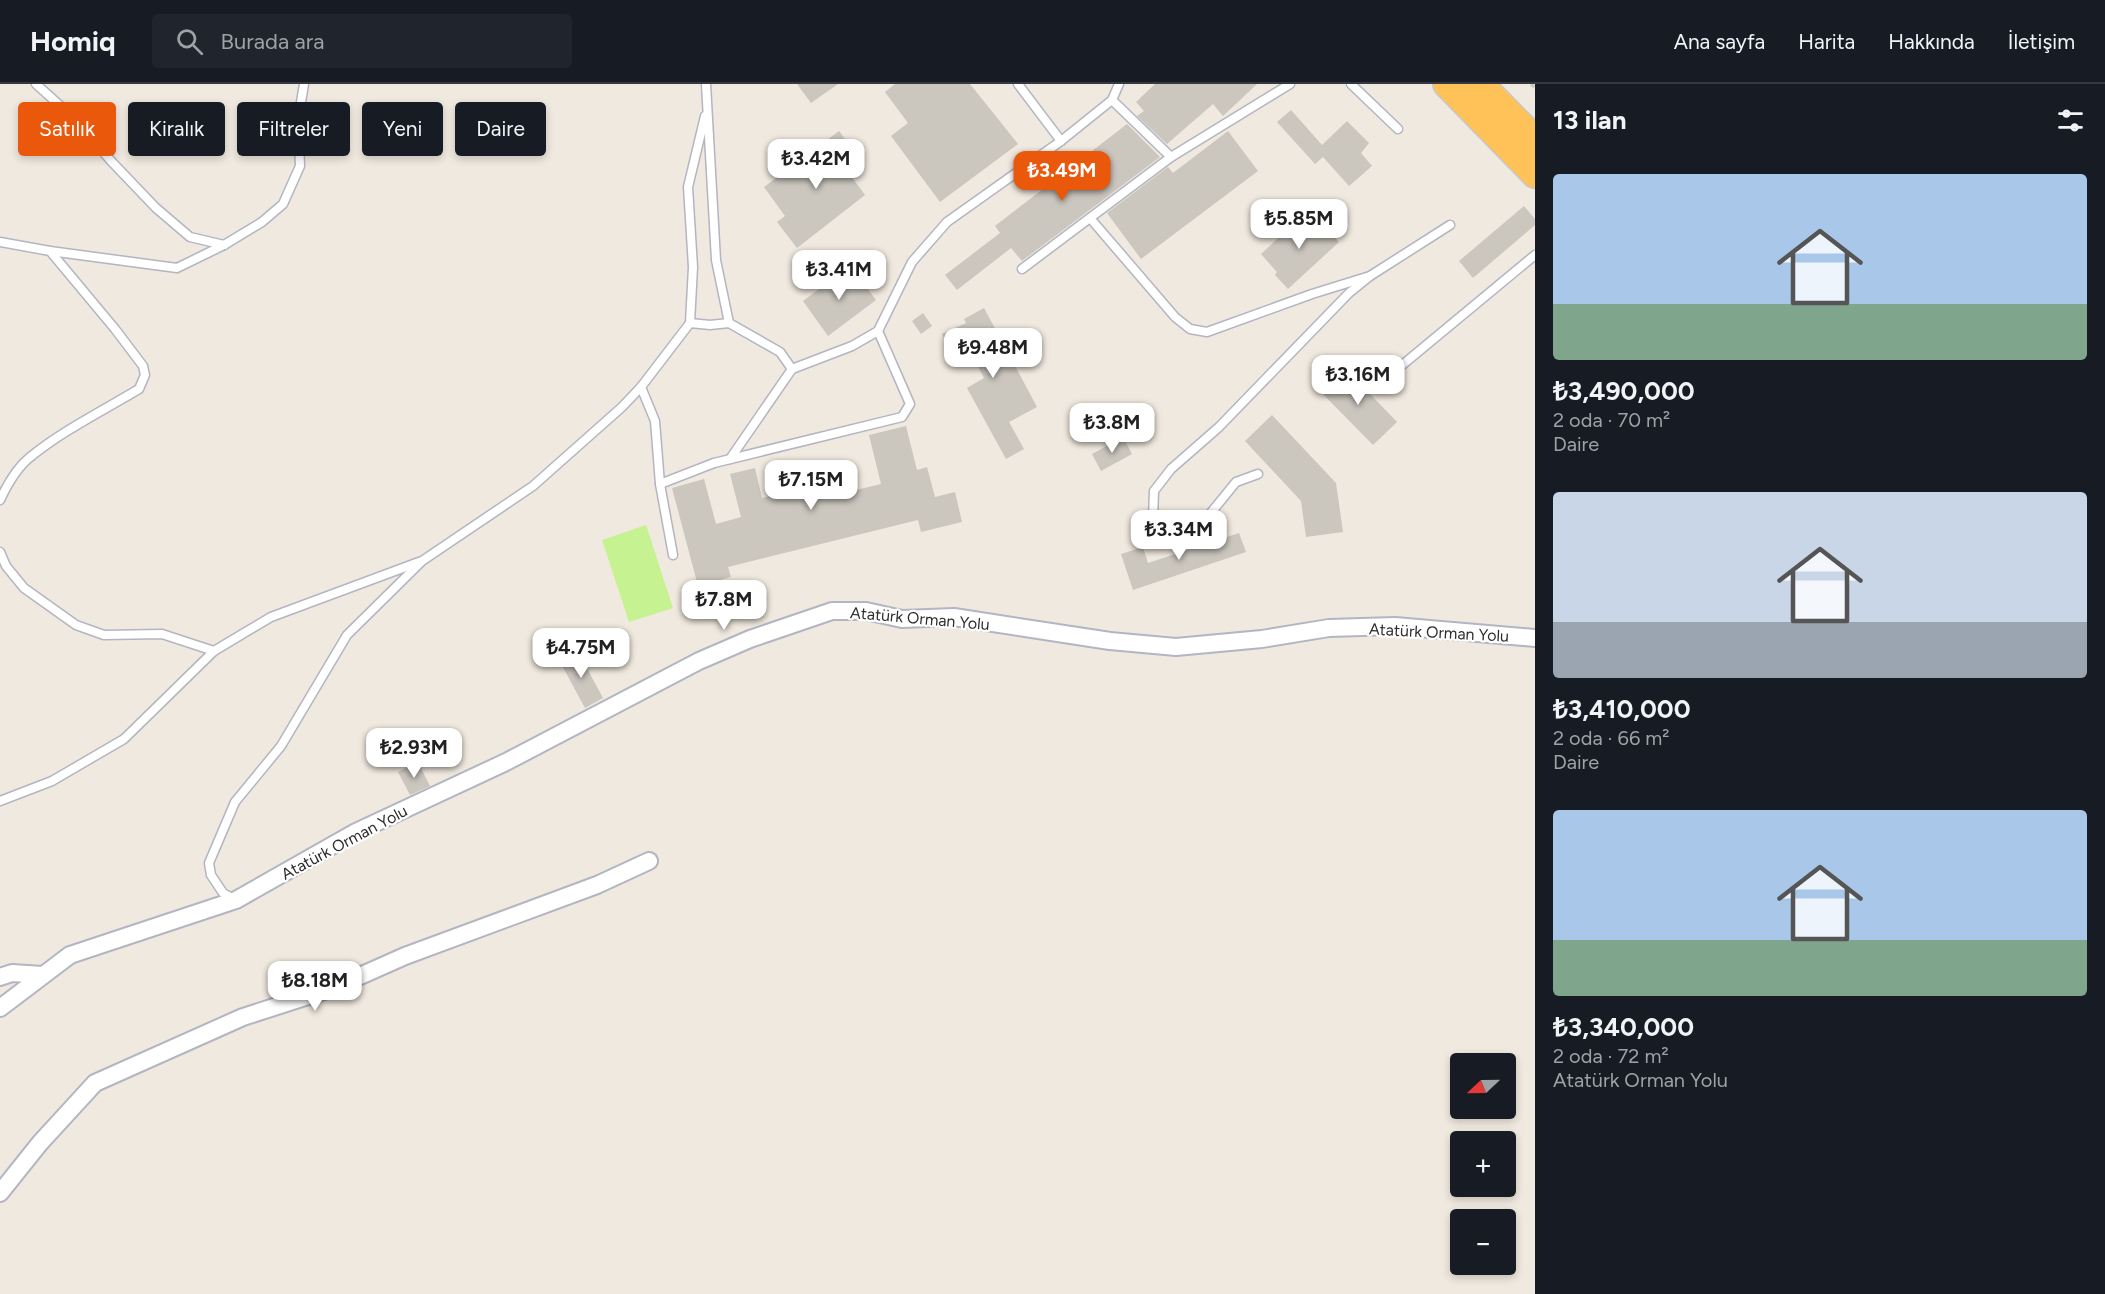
<!DOCTYPE html>
<html lang="tr">
<meta charset="utf-8">
<style>
body{margin:0;font-family:Figtree,sans-serif;background:#20242c;color:#f1f3f6;height:100vh;display:flex;flex-direction:column;font-size:22px;white-space:nowrap}
*{box-sizing:border-box;margin:0}
p{font-size:20px;color:#9ea1a6}
.icon{flex:none;width:33px;height:33px;fill:none;stroke:currentColor;stroke-width:2;stroke-linecap:round;stroke-linejoin:round}
.map{position:relative;flex:1;overflow:hidden}
.sheet{display:flex;flex-direction:column;background:#171b24;width:570px}
.sheet>*{flex:none}
.banner{position:absolute;left:18px;top:18px;width:570px;height:54px;display:flex;gap:12px}
.needle{width:39px;rotate:248deg}
.buttons{position:absolute;left:1450px;top:969px;display:grid;gap:12px}
.buttons a{display:grid;place-items:center;width:66px;height:66px;border-radius:6px;background:#171b24;box-shadow:0 3px 9px #0003;font-size:30px}
.price{position:absolute;translate:-50% -51px;padding:0 14px;border-radius:12px;background:#fff;color:#222;font-size:20px;line-height:39px;filter:drop-shadow(0 2px 3px #0008)}
.price::after{content:'';position:absolute;left:50%;top:36px;width:18px;height:14px;margin-left:-9px;background:inherit;clip-path:polygon(0 0,100% 0,50% 100%)}
.price.current{background:#ea580c;color:#fff}
ul{padding:0;list-style:none}
li{display:grid;align-content:center;gap:12px;height:318px;padding:0 18px}
li span{display:grid;place-items:center;height:186px;border-radius:6px;color:#555}
li>.icon{margin-inline-start:auto}
span .icon{width:108px;height:108px;fill:#fffc;stroke-width:1}
li b{font-size:26px}
h2{display:flex;justify-content:space-between;align-items:center;height:72px;padding:0 18px;font-size:26px}
.chip{padding:0 21px;border-radius:6px;background:#171b24;box-shadow:0 3px 9px #0003;font-size:21px;line-height:54px}
.chip.current{background:#ea580c;color:#fff}
header{display:flex;align-items:center;gap:36px;box-sizing:border-box;height:84px;padding:0 30px;background:#171b24;border-bottom:2px solid #363941}
header strong{font-size:28px}
nav{display:flex;gap:33px;margin-inline-start:auto;font-size:21px}
.search{width:420px;height:54px;background:#20242c;display:flex;align-items:center;gap:15px;box-sizing:border-box;padding:0 21px;border-radius:6px;color:#9ea1a6;font-size:22px}
main{display:flex;flex:1;min-height:0}
.map>svg:first-child{display:block}
.pitch{fill:#c6f292}
.building{fill:#cbc6be}
.lines{fill:none;stroke-linecap:round;stroke-linejoin:round}
.service-casing{stroke:#b3b5c2;stroke-width:11}
.minor-casing{stroke:#b3b5c2;stroke-width:20}
.trunk-casing{stroke:#c8c8c8;stroke-width:30}
.path{stroke:#c8c8c8;stroke-width:3;stroke-dasharray:4.5 3;stroke-linecap:butt}
.service{stroke:#fff;stroke-width:8}
.minor{stroke:#fff;stroke-width:16}
.trunk{stroke:#fec258;stroke-width:27}
.labels{text-anchor:middle;stroke-width:4.5;stroke-linejoin:round;paint-order:stroke}
.street-label{font-size:16px;fill:#2d2d2d;stroke:#fff}
</style>
<header>
<strong>Homiq</strong>
<div class="search"><svg class="icon" aria-label="search" viewBox="0 0 24 24"><circle cx="10" cy="10" r="6"/><path d="M15 15l6 6"/></svg>Burada ara</div>
<nav><a>Ana sayfa</a><a>Harita</a><a>Hakkında</a><a>İletişim</a></nav>
</header>
<main>
<div class="map">
<svg width="1535" height="1210" viewBox="0 0 1535 1210">
<rect width="100%" height="100%" fill="#f0e9df"/>
<!-- pitch -->
<path class="pitch" d="M 646,441 L 673,524 L 629,538 L 602,456 Z"/>
<!-- building -->
<g class="building">
<path d="M 797,0 L 838,0 L 811,19 Z"/>
<path d="M 895,0 L 970,0 L 1018,60 L 940,118 L 891,52 L 908,39 L 885,8 Z"/>
<path d="M 1155,0 L 1257,0 L 1223,32 L 1213,20 L 1167,60 L 1137,32 L 1144,27 L 1136,18 Z"/>
<path d="M 1291,26 L 1322,61 L 1347,37 L 1369,59 L 1361,69 L 1372,82 L 1349,102 L 1323,73 L 1315,80 L 1277,38 Z"/>
<path d="M 1127,40 L 1160,73 L 1022,177 L 1011,164 L 957,206 L 945,191 L 1000,149 L 995,142 Z"/>
<path d="M 839,47 L 857,71 L 843,81 L 865,111 L 797,164 L 777,138 L 785,132 L 764,103 Z"/>
<path d="M 1228,47 L 1258,87 L 1141,175 L 1107,129 L 1168,83 L 1173,89 Z"/>
<path d="M 1524,122 L 1535,135 L 1535,141 L 1473,194 L 1459,177 Z"/>
<path d="M 1300,127 L 1320,148 L 1326,143 L 1339,158 L 1288,205 L 1275,191 L 1277,188 L 1261,170 L 1291,142 L 1288,139 Z"/>
<path d="M 850,182 L 876,216 L 828,252 L 803,217 Z"/>
<path d="M 984,224 L 1037,323 L 1009,338 L 1024,365 L 1006,375 L 967,304 L 984,294 L 969,266 L 953,273 L 942,250 L 966,239 L 964,235 Z"/>
<path d="M 923,229 L 932,242 L 921,250 L 912,237 Z"/>
<path d="M 1343,282 L 1397,338 L 1373,361 L 1319,306 Z"/>
<path d="M 1272,331 L 1336,399 L 1343,448 L 1306,453 L 1301,417 L 1245,357 Z"/>
<path d="M 906,342 L 917,386 L 927,383 L 935,413 L 955,408 L 962,438 L 921,448 L 918,436 L 728,483 L 731,493 L 698,502 L 672,404 L 704,395 L 716,440 L 741,433 L 730,390 L 755,384 L 762,414 L 849,393 L 852,407 L 881,400 L 869,351 Z"/>
<path d="M 1123,353 L 1132,370 L 1101,387 L 1092,370 Z"/>
<path d="M 1239,449 L 1246,468 L 1133,506 L 1121,470 L 1143,463 L 1148,479 Z"/>
<path d="M 577,566 L 603,614 L 585,624 L 559,576 Z"/>
<path d="M 418,678 L 430,702 L 410,711 L 398,688 Z"/>
</g>
<g class="lines">
<!-- service casing -->
<g class="service-casing">
<g id="service">
<path d="M 36,0 L 76,36 L 111,77 L 156,124 L 190,153 L 224,161"/>
<path d="M 706,0 L 716,176 L 729,239"/>
<path d="M 1018,0 L 1061,57"/>
<path d="M 1351,0 L 1398,45"/>
<path d="M 1112,16 L 1171,73 L 1290,0"/>
<path d="M 1090,134 L 1175,233 L 1190,245 L 1207,248 L 1312,210 L 1370,192 L 1450,141"/>
<path d="M 0,158 L 50,167 L 115,245 L 143,282 L 145,291 L 139,305 C 102,327 62,347 29,374 C 17,384 7,401 0,416"/>
<path d="M 50,167 L 177,184 L 224,161 L 262,138 L 283,120 L 300,82 L 298,36 L 304,0"/>
<path d="M 1022,185 L 1171,73"/>
<path d="M 690,239 L 693,183 L 688,103 L 705,32"/>
<path d="M 1395,287 L 1535,171"/>
<path d="M 641,303 L 655,337 L 660,400 L 673,471"/>
<path d="M 730,375 L 792,285"/>
<path d="M 1258,390 L 1236,398 L 1201,441 L 1184,454 L 1159,449 L 1153,435 L 1154,407 L 1171,385 L 1219,343 L 1349,209 L 1370,192"/>
<path d="M 660,400 L 714,379 L 902,333 L 910,320 L 878,247"/>
<path d="M 0,468 L 6,482 L 24,504 L 76,541 L 104,551 L 162,550 L 214,567"/>
<path d="M 0,717 L 52,697 L 124,655 L 214,567 L 271,533 L 419,478"/>
<path d="M 234,815 L 223,809 L 211,791 L 209,779 L 235,718 L 281,662 L 347,551 L 422,477 L 533,402 L 622,323 L 641,303 L 690,239 L 710,241 L 729,239 L 780,268 L 792,285 L 852,262 L 878,247 L 912,178 L 947,138 L 1061,57 L 1112,16 L 1119,0"/>
</g>
</g>
<!-- minor casing -->
<g class="minor-casing">
<g id="minor">
<path d="M 0,893 L 12,889 L 43,891"/>
<path d="M 0,924 L 70,871 L 236,816 L 356,748 L 506,678 L 699,577 L 750,555 L 832,527 L 866,527 L 902,535 L 954,533 L 1110,557 L 1176,563 L 1262,555 L 1329,544 L 1395,542 L 1535,554"/>
<path d="M 0,1109 L 40,1059 L 95,999 L 243,933 L 333,904 L 405,872 L 597,801 L 649,777"/>
</g>
</g>
<!-- trunk casing -->
<g class="trunk-casing">
<g id="trunk">
<path d="M 1447,0 L 1535,90"/>
<path d="M 1480,0 L 1535,56"/>
</g>
</g>
<!-- path -->
<path class="path" d="M 1531,0 L 1535,4"/>
<!-- service -->
<use href="#service" class="service"/>
<!-- minor -->
<use href="#minor" class="minor"/>
<!-- trunk -->
<use href="#trunk" class="trunk"/>
</g>
<g class="labels">
<!-- street labels -->
<g class="street-label">
<text transform="translate(920 534) rotate(5)" y="6">Atatürk Orman Yolu</text>
<text transform="translate(1439 548) rotate(3)" y="6">Atatürk Orman Yolu</text>
<text transform="translate(344 758) rotate(-28)" y="6">Atatürk Orman Yolu</text>
</g>
</g>
</svg>
<div class="buttons">
<a><svg class="needle" viewBox="-14 -14 28 28"><path d="M0-13l5 13h-10z" fill="#e53935"/><path d="M0 13l5-13h-10z" fill="#9ea1a6"/></svg></a>
<a>+</a>
<a>−</a>
</div>
<b class="price" style="left:816px;top:106px">₺3.42M</b>
<b class="price current" style="left:1062px;top:118px">₺3.49M</b>
<b class="price" style="left:1299px;top:166px">₺5.85M</b>
<b class="price" style="left:839px;top:217px">₺3.41M</b>
<b class="price" style="left:993px;top:295px">₺9.48M</b>
<b class="price" style="left:1358px;top:322px">₺3.16M</b>
<b class="price" style="left:1112px;top:370px">₺3.8M</b>
<b class="price" style="left:811px;top:427px">₺7.15M</b>
<b class="price" style="left:1179px;top:477px">₺3.34M</b>
<b class="price" style="left:724px;top:547px">₺7.8M</b>
<b class="price" style="left:581px;top:595px">₺4.75M</b>
<b class="price" style="left:414px;top:695px">₺2.93M</b>
<b class="price" style="left:315px;top:928px">₺8.18M</b>
<div class="banner">
<a class="chip current">Satılık</a>
<a class="chip">Kiralık</a>
<a class="chip">Filtreler</a>
<a class="chip">Yeni</a>
<a class="chip">Daire</a>
</div>
</div>
<section class="sheet">
<h2>13 ilan<svg class="icon" aria-label="filters" viewBox="0 0 24 24"><path d="M4 7h16M4 17h16"/><circle cx="9" cy="7" r="2"/><circle cx="15" cy="17" r="2"/></svg></h2>
<ul>
<li><span style="background:linear-gradient(#a9c7e8 70%,#7fa58c 0)"><svg class="icon" aria-label="home" viewBox="0 0 24 24"><path d="M3 11l9-7 9 7M6 9v11h12V9"/></svg></span><div><b>₺3,490,000</b><p>2 oda · 70 m²</p><p>Daire</p></div></li>
<li><span style="background:linear-gradient(#c9d6e8 70%,#9aa5b1 0)"><svg class="icon" aria-label="home" viewBox="0 0 24 24"><path d="M3 11l9-7 9 7M6 9v11h12V9"/></svg></span><div><b>₺3,410,000</b><p>2 oda · 66 m²</p><p>Daire</p></div></li>
<li><span style="background:linear-gradient(#a9c7e8 70%,#7fa58c 0)"><svg class="icon" aria-label="home" viewBox="0 0 24 24"><path d="M3 11l9-7 9 7M6 9v11h12V9"/></svg></span><div><b>₺3,340,000</b><p>2 oda · 72 m²</p><p>Atatürk Orman Yolu</p></div></li>
</ul>
</section>
</main>
